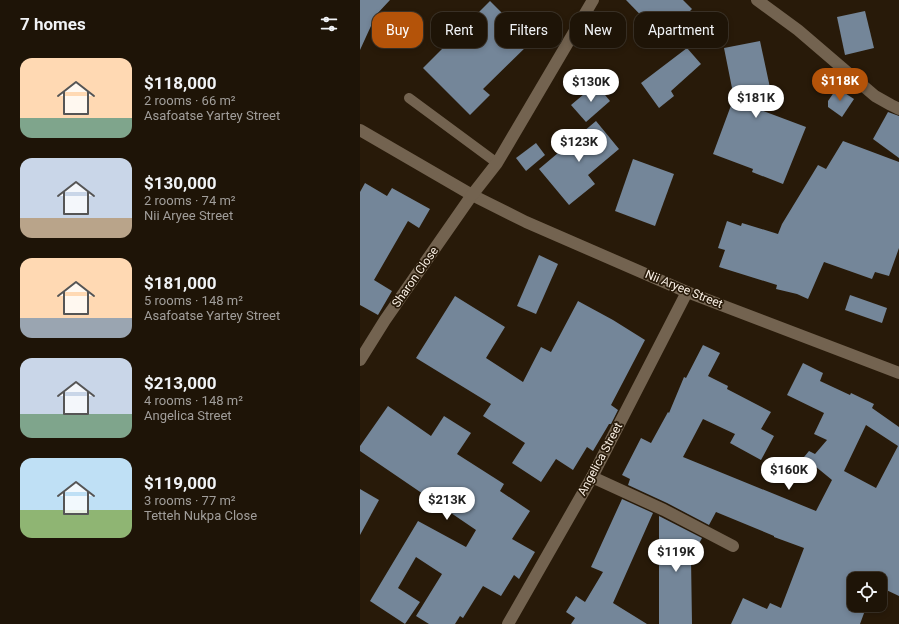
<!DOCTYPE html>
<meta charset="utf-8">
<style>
body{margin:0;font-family:Roboto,sans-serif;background:#261d11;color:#f1f3f6;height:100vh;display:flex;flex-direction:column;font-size:15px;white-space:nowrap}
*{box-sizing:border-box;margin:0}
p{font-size:13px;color:#a19e9b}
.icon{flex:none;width:22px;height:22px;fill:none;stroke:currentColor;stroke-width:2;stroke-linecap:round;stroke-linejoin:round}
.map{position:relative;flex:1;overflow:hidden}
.side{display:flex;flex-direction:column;background:#1e1407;width:360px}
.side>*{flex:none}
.banner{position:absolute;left:12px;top:12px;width:380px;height:36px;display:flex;gap:8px}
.buttons{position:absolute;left:487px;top:572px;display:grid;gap:8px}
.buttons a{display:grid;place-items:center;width:40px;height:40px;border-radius:8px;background:#1e1407;box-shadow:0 2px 6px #0003,0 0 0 1px #3c3328;font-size:20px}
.price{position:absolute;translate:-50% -34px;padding:0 9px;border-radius:14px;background:#fff;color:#222;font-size:13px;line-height:26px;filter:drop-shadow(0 1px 2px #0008)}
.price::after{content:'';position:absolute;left:50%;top:24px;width:12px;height:9px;margin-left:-6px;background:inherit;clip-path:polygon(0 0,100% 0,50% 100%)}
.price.on{background:#b45309;color:#fff}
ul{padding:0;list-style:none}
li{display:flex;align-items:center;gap:12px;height:100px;padding:0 20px}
li span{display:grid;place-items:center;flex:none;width:112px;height:80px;border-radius:12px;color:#555}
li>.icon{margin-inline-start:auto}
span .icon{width:48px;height:48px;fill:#fffc;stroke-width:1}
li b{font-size:17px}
h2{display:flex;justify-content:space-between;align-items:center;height:48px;padding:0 20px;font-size:17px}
.tag{padding:0 14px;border-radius:12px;background:#1e1407;box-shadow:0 2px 6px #0003,0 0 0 1px #3c3328;font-size:14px;line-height:36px}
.tag.on{background:#b45309;color:#fff}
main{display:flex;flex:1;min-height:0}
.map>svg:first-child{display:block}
.building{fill:#748699;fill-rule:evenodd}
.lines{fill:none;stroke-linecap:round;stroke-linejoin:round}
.lane{stroke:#736350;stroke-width:10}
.street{stroke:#736350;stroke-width:12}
.labels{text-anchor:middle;stroke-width:3.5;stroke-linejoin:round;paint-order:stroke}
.street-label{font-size:12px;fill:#f9efe4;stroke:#281a09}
</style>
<main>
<section class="side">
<h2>7 homes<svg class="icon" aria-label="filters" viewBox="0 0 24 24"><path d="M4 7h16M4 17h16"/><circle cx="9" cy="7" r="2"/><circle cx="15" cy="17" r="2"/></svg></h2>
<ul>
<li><span style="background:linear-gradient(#ffd9b3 75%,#7fa58c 0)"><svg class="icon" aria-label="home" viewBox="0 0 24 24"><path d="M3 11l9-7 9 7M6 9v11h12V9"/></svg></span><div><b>$118,000</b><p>2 rooms · 66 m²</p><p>Asafoatse Yartey Street</p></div></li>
<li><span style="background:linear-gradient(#c9d6e8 75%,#b9a48a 0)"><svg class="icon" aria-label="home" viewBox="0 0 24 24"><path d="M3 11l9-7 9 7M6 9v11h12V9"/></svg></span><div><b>$130,000</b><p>2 rooms · 74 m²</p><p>Nii Aryee Street</p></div></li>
<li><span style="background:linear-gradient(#ffd9b3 75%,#9aa5b1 0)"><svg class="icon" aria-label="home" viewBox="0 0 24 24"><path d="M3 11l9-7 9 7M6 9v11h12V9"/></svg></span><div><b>$181,000</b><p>5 rooms · 148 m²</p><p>Asafoatse Yartey Street</p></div></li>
<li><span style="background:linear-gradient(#c9d6e8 70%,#7fa58c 0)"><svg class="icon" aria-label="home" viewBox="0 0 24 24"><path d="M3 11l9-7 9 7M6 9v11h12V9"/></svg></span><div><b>$213,000</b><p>4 rooms · 148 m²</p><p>Angelica Street</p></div></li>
<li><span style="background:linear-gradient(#bfe0f5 65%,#8fb573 0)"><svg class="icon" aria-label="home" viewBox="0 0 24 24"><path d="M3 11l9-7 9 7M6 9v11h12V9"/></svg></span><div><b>$119,000</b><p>3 rooms · 77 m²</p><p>Tetteh Nukpa Close</p></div></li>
</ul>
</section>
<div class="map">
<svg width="539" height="624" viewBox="0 0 539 624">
<rect width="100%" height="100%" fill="#281a09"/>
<!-- building -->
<g class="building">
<path d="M 0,0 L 30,0 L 16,15 L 0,50 Z"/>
<path d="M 266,0 L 323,0 L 332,9 L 303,38 Z"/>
<path d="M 130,1 L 171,42 L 123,89 L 130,95 L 110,115 L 63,68 Z"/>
<path d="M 505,11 L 514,48 L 485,55 L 477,17 Z"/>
<path d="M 400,41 L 412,97 L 387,105 L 446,127 L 423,184 L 392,172 L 393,169 L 353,154 L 373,100 L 375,103 L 364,48 Z"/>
<path d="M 327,48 L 341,64 L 311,91 L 314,96 L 299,108 L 281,83 Z"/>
<path d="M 236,84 L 250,101 L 226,122 L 211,105 Z"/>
<path d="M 477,88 L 494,99 L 482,117 L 468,107 L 468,101 Z"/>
<path d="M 528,112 L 539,116 L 539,158 L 513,139 Z"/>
<path d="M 236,121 L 259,149 L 228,175 L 235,184 L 209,205 L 179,169 Z"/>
<path d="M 483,141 L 539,162 L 539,248 L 529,276 L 515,272 L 512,279 L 464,262 L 448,299 L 437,294 L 416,289 L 417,285 L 359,267 L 365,250 L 358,248 L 367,221 L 381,226 L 382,223 L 418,234 L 422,224 L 458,165 L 466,169 Z"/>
<path d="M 176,143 L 185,155 L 166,171 L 156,158 Z"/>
<path d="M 273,159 L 314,174 L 295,226 L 255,211 Z"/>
<path d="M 5,183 L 27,196 L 32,188 L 70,209 L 59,228 L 48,221 L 14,280 L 32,291 L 18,315 L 0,305 L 0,192 Z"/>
<path d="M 179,255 L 198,264 L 176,314 L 157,306 Z"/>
<path d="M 490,295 L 527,308 L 522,323 L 485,310 Z"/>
<path d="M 95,296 L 145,327 L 126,358 L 163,382 L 181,347 L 191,352 L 218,301 L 253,320 L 285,340 L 251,405 L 258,410 L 251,424 L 249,424 L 233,451 L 227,447 L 213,470 L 196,459 L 181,482 L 152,463 L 165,443 L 123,416 L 131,404 L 56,358 Z"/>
<path d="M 343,345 L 360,353 L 348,376 L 368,386 L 367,389 L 411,412 L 401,429 L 414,436 L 401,460 L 370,443 L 375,434 L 343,419 L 323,457 L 456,511 L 472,480 L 444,457 L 449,451 L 455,454 L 467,440 L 454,434 L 464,413 L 427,395 L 443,363 L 463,373 L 460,381 L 490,395 L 491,393 L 514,404 L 512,408 L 539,427 L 539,596 L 520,587 L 520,579 L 494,579 L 494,605 L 507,605 L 500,624 L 371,624 L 383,598 L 407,609 L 410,603 L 421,608 L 444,548 L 414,537 L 414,536 L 356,512 L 349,525 L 307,503 L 268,485 L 270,479 L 262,475 L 281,438 L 291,443 L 308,412 L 309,413 L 324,377 L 326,378 ZM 506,425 L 538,446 L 516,488 L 484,471 Z"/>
<path d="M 28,406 L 71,436 L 84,416 L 111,433 L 97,454 L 144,484 L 140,491 L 170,511 L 152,539 L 175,552 L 159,579 L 154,575 L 141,596 L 123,586 L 103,618 L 100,616 L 95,624 L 69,624 L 56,616 L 82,574 L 56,557 L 38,588 L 60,602 L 45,624 L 10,601 L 58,521 L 106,547 L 116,530 L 0,451 L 0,446 Z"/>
<path d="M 0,489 L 19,500 L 0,535 Z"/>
<path d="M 262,499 L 293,513 L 253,603 L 287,624 L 211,624 L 215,618 L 206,612 L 216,596 L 225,602 L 243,572 L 231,567 Z"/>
<path d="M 299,516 L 342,538 L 331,558 L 332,624 L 299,624 Z"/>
</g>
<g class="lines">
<!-- lane -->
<path class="lane" d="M 49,98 L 137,163"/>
<!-- street -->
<g class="street">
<path d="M 397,0 L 438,30 L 515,96 L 531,105 L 539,109"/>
<path d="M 0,130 L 112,195 L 166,222 L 327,292 L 539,373"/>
<path d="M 0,360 L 25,320 L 112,195 L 137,163 L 233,0"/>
<path d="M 232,477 L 304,510 L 373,546"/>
<path d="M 148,624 L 232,477 L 327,292"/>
</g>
</g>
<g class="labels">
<!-- street labels -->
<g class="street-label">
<text transform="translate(55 277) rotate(-55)" y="4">Sharon Close</text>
<text transform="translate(324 289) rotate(22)" y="4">Nii Aryee Street</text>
<text transform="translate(240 459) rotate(-62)" y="4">Angelica Street</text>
</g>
</g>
</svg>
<div class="buttons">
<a><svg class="icon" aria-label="locate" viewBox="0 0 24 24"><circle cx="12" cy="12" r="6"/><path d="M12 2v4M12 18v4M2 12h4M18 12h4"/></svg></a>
</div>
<b class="price on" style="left:480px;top:102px">$118K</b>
<b class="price" style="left:231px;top:103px">$130K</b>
<b class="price" style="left:396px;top:119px">$181K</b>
<b class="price" style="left:219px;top:163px">$123K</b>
<b class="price" style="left:429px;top:491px">$160K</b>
<b class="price" style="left:87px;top:521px">$213K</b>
<b class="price" style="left:316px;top:573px">$119K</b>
<div class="banner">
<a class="tag on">Buy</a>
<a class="tag">Rent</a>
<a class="tag">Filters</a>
<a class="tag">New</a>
<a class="tag">Apartment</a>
</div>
</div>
</main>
